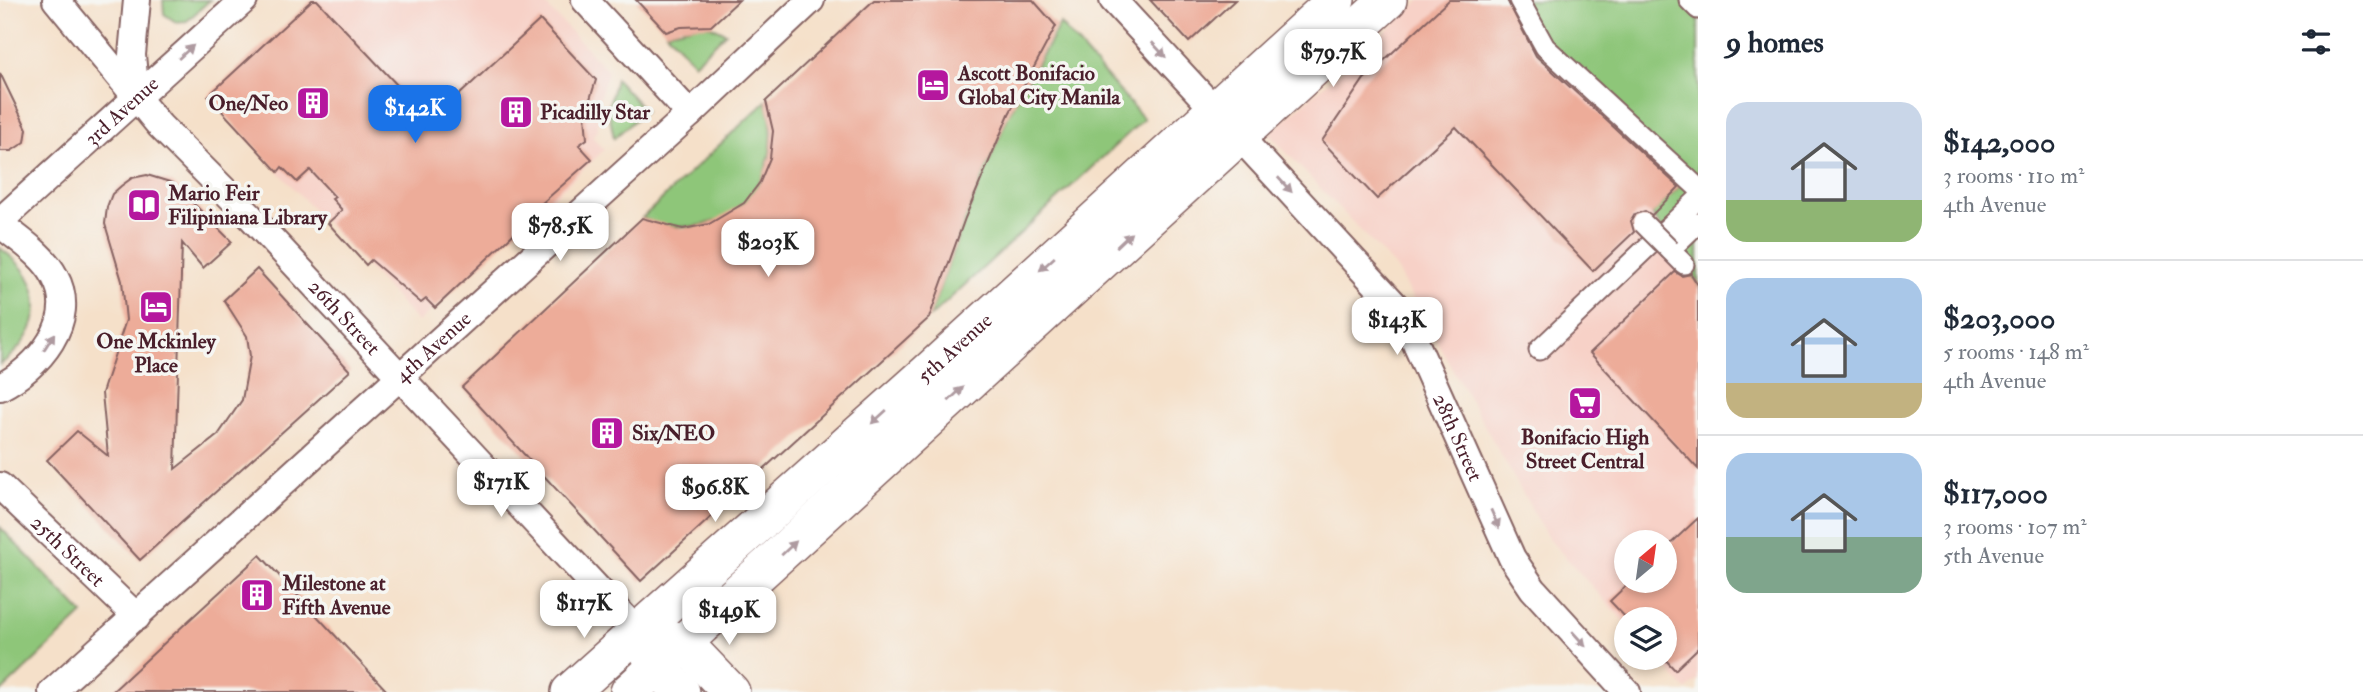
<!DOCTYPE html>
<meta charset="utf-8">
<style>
body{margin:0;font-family:"IM FELL Double Pica",serif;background:#f2f2f3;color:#1f2937;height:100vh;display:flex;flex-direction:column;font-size:26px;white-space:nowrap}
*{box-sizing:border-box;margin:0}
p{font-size:23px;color:#747a83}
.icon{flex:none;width:38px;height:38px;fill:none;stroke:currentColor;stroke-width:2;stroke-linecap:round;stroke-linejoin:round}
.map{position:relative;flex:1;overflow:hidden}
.sheet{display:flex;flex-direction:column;background:#fff;width:665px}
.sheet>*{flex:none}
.needle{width:46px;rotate:29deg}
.tools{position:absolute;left:1614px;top:530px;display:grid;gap:14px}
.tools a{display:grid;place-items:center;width:63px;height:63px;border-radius:50%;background:#fff;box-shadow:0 4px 10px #0003;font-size:35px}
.price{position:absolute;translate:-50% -60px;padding:0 16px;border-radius:14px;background:#fff;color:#222;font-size:23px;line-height:46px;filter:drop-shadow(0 2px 4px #0008)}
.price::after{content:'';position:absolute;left:50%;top:42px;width:21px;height:16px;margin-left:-10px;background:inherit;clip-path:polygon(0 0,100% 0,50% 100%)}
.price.current{background:#1a73e8;color:#fff}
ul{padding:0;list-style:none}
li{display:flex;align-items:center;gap:21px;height:175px;padding:0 28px}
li+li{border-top:2px solid #e0e1e3}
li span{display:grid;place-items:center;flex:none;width:196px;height:140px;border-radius:21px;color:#555}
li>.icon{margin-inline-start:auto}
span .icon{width:84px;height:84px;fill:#fffc;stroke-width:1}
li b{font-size:30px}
h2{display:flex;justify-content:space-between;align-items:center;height:84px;padding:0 28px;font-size:30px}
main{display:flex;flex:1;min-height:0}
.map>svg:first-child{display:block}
.built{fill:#f7d1c7;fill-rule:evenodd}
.green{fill:#8ec679;stroke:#6c7252;stroke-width:2}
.building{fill:#edac99}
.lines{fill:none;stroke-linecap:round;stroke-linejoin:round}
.pedestrian-casing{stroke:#866362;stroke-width:23}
.minor-casing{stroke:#866362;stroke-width:30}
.secondary-casing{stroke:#866362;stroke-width:40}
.pedestrian{stroke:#fff;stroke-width:19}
.minor{stroke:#fff;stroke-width:26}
.secondary{stroke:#fff;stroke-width:37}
.pedestrian-bridge-casing{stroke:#866362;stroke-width:23;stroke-linecap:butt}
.pedestrian-bridge{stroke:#fff;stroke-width:19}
.oneway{fill:#ae9aa0}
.labels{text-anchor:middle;stroke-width:7;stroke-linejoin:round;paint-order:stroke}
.poi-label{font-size:21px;font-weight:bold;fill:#4a1f2b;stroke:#f6f6f2;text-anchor:start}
.street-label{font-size:21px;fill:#4a1f2b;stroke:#f6f6f2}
</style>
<main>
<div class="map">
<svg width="1698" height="692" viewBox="0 0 1698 692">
<rect width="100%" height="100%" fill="#f6f6f2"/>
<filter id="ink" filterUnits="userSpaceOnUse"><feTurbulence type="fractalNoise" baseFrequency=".0143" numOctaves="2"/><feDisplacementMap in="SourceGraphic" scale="14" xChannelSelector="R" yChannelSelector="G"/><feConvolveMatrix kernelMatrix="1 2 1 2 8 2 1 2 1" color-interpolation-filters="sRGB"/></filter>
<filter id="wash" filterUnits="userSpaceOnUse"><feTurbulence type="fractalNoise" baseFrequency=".00686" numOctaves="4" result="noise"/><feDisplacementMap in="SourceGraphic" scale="28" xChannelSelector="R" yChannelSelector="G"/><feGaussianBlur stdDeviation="1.57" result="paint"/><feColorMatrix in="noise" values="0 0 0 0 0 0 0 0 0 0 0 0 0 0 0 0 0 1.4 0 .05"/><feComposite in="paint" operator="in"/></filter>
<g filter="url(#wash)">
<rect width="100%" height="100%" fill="#f5e0c9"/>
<!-- built -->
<g class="built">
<path d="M 312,0 L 541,0 L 608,71 L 597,106 L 598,130 L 592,136 L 604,150 L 418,322 L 208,96 Z"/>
<path d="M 1421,0 L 1698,0 L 1698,680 L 1686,690 L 1657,658 L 1664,658 L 1664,620 L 1626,620 L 1626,624 L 1548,538 L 1395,267 L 1269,134 ZM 1626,542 L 1664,542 L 1664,581 L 1626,581 Z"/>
</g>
<!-- green -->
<g class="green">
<path d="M 163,0 L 210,0 L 187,21 L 176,22 L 164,14 Z"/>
<path d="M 1509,0 L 1698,0 L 1698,285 L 1652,214 L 1686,180 L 1539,53 Z"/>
<path d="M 1060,24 L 1144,119 L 929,318 L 965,218 L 1009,114 Z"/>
<path d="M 698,25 L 711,26 L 726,33 L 694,63 L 666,32 Z"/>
<path d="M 616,79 L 645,111 L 614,138 L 608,108 Z"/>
<path d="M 766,101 C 792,182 722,252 642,218 Z"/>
<path d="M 0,248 C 50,283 46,330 0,365 Z"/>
<path d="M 0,527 L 83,614 L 1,692 L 0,692 Z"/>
</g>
<g id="blocks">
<!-- building -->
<g class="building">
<path d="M 312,0 L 317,0 L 431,121 L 540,20 L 596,80 L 585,115 L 587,139 L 579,145 L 592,159 L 522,221 L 524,224 L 435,308 L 426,299 L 421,303 L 371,260 L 366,265 L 328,223 L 342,210 L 332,199 L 335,197 L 310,170 L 297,182 L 282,167 L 278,172 L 208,96 Z"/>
<path d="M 636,0 L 739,0 L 711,26 L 681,27 L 666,32 Z"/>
<path d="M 874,0 L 1033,0 L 1056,26 L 1009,114 L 965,218 L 929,318 L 641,581 L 462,387 L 642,218 L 683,229 L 709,224 L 744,203 L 760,182 L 770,158 L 773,131 L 766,101 Z"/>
<path d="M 1150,0 L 1235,0 L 1189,42 Z"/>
<path d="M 1449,0 L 1507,0 L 1536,56 L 1679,187 L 1652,215 L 1645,211 L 1635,214 L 1631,221 L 1634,232 L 1593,271 L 1456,127 L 1377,199 L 1322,141 L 1364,79 Z"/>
<path d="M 0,73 L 27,129 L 25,142 L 11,151 L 0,151 Z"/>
<path d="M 147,175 L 173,183 L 232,242 L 203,268 L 182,243 L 175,469 L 218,435 L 242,400 L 250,356 L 247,336 L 224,300 L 257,269 L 350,371 L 140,560 L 47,460 L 77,431 L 108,456 L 102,393 L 126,320 L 122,281 L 105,224 L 107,207 L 112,194 L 121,186 L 132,178 Z"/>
<path d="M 1675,272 L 1682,276 L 1691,274 L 1698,285 L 1698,469 L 1590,353 Z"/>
<path d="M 1698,518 L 1698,648 L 1675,670 L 1664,658 L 1664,620 L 1628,620 L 1610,601 L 1631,581 L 1664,581 L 1664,550 Z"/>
<path d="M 260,555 L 388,692 L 112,692 L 173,635 Z"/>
</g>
</g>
</g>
<g filter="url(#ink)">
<use href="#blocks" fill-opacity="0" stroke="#866362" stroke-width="2"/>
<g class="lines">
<!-- pedestrian casing -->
<g class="pedestrian-casing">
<g id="pedestrian">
<path d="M 1519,0 L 1545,47 L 1698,188"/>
<path d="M 1689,0 L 1698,9"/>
<path d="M 1684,264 L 1670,250 L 1698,223"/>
<path d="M 1539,350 L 1698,199"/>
</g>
</g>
<!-- minor casing -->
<g class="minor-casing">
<g id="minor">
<path id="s1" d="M 56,0 L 160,126 L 250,216 L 637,631"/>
<path d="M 585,0 L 690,114"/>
<path id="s2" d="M 1113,0 L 1394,304 L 1412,335 L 1512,558 L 1533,589 L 1627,692"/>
<path d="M 136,98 L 132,55 L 137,0"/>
<path id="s3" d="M 0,221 L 244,0"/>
<path d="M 0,224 C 18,239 44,255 55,277 C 79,321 38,368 0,387"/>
<path id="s4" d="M 0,486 L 137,617"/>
<path id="s5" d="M 52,692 L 690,114 L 811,0"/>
</g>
</g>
<!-- secondary casing -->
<g class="secondary-casing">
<g id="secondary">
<path d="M 662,637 L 684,643 L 731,692"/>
<path d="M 646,647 L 657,668 L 681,692"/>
<path id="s6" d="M 570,692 L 926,374 L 1336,0"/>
<path d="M 629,692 L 1388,0"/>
</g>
</g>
<!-- pedestrian -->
<use href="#pedestrian" class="pedestrian"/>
<!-- minor -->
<use href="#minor" class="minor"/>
<!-- secondary -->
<use href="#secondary" class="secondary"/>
<!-- pedestrian-bridge casing -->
<g class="pedestrian-bridge-casing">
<path id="pedestrian-bridge" d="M 1643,223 L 1670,250"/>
</g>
<!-- pedestrian-bridge -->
<use href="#pedestrian-bridge" class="pedestrian-bridge"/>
</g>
<!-- one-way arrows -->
<defs><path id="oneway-solid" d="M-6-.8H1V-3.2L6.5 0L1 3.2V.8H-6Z" transform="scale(1.75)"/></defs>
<g class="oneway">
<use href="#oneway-solid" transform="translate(1159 50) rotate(47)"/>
<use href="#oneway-solid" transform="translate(186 52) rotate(-42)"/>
<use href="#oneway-solid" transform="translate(1285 185) rotate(47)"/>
<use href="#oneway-solid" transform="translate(1124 240) rotate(-43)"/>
<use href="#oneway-solid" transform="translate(1047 264) rotate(138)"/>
<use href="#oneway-solid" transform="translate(49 342) rotate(-57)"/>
<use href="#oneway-solid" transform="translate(956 394) rotate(-43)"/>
<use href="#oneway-solid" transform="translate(879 417) rotate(138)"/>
<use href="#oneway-solid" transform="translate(1495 519) rotate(66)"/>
<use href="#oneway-solid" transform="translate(789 548) rotate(-43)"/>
<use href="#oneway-solid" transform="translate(1579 639) rotate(48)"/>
</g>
</g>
<!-- icons -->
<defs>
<g id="hotel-square" transform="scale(1.75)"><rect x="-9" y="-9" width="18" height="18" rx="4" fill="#b5179e" stroke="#f6f6f2"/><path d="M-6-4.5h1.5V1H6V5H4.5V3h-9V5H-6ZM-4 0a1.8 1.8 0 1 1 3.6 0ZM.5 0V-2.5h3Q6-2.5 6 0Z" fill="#fff"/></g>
<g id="building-square" transform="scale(1.75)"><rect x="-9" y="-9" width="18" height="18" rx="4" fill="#b5179e" stroke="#f6f6f2"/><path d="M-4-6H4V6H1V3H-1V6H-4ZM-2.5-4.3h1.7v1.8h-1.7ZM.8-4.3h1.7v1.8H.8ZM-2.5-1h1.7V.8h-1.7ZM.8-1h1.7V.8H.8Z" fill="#fff"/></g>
<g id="library-square" transform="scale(1.75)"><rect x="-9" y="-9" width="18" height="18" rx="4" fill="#b5179e" stroke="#f6f6f2"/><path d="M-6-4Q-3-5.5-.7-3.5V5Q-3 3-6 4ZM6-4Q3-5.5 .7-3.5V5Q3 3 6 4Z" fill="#fff"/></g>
<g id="supermarket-square" transform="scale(1.75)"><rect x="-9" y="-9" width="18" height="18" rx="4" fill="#b5179e" stroke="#f6f6f2"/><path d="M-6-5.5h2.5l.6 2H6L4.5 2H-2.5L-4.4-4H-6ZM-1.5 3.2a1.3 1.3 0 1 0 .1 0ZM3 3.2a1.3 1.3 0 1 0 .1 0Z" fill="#fff"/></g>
</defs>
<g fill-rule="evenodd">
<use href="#hotel-square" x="933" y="85"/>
<use href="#building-square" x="313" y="103"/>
<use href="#building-square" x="516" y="112"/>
<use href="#library-square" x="144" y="205"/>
<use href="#hotel-square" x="156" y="307"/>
<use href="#supermarket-square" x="1585" y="403"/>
<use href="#building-square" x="607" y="433"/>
<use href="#building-square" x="257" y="595"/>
</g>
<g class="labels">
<!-- poi labels -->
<g class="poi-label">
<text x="958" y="80">Ascott Bonifacio<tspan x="958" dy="24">Global City Manila</tspan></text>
<text x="288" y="110" text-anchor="end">One/Neo</text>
<text x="540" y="119">Picadilly Star</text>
<text x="168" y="200">Mario Feir<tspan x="168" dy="24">Filipiniana Library</tspan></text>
<text x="156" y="348" text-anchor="middle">One Mckinley<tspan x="156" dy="24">Place</tspan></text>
<text x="632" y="440">Six/NEO</text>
<text x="1585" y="444" text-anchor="middle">Bonifacio High<tspan x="1585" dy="24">Street Central</tspan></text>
<text x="282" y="590">Milestone at<tspan x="282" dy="24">Fifth Avenue</tspan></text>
</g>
<!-- street labels -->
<g class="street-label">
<text dy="7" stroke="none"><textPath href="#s3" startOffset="164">3rd Avenue</textPath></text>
<text dy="7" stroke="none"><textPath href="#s1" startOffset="429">26th Street</textPath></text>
<text dy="7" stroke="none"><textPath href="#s5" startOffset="514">4th Avenue</textPath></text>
<text dy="7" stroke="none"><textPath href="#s6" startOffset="516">5th Avenue</textPath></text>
<text dy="7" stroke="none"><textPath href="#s2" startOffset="562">28th Street</textPath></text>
<text dy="7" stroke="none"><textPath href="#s4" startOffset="94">25th Street</textPath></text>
</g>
</g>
</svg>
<div class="tools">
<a><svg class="needle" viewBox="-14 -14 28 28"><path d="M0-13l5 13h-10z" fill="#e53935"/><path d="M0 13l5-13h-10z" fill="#747a83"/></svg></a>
<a><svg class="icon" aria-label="layers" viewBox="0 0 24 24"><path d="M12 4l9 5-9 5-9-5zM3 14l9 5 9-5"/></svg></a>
</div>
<b class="price" style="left:1333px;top:89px">$79.7K</b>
<b class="price current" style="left:415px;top:145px">$142K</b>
<b class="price" style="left:560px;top:263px">$78.5K</b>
<b class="price" style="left:768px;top:279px">$203K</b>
<b class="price" style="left:1397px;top:357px">$143K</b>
<b class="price" style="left:501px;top:519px">$171K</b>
<b class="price" style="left:715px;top:524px">$96.8K</b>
<b class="price" style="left:584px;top:640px">$117K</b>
<b class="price" style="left:729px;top:647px">$149K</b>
</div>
<section class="sheet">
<h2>9 homes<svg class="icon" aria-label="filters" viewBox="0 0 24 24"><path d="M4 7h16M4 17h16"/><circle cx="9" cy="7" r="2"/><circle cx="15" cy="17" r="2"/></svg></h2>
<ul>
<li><span style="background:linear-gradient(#c9d6e8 70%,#8fb573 0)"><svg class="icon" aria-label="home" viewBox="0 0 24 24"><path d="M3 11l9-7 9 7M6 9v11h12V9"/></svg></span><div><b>$142,000</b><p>3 rooms · 110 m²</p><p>4th Avenue</p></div></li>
<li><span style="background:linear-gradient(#a9c7e8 75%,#c2b280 0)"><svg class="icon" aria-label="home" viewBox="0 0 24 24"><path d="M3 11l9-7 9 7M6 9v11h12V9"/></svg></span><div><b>$203,000</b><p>5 rooms · 148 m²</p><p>4th Avenue</p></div></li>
<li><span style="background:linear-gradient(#a9c7e8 60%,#7fa58c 0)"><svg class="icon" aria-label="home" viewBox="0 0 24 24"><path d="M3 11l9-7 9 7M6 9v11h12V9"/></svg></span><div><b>$117,000</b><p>3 rooms · 107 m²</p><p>5th Avenue</p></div></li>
</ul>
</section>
</main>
